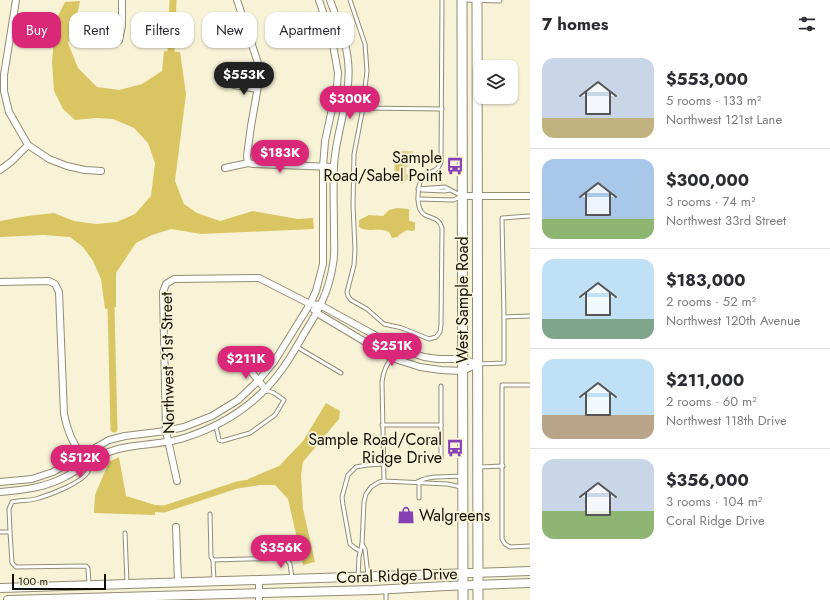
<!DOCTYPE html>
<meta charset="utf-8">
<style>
body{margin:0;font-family:Jost,sans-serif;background:#f7f7f7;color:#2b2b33;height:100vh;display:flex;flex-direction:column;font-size:15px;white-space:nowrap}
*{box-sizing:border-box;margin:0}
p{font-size:13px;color:#7c7c81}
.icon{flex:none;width:22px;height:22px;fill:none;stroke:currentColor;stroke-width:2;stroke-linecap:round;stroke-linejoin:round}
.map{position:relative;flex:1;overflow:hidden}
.sheet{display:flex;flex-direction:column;background:#fff;width:300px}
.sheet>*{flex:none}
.top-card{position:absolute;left:12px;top:12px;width:380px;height:36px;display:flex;gap:8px}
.fabs{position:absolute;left:474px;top:60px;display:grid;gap:8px}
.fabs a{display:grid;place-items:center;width:44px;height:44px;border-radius:8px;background:#fff;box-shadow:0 1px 3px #0004;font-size:20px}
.scale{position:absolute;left:12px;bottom:10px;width:94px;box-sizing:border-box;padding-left:4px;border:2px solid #110f06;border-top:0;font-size:11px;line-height:14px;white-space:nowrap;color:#110f06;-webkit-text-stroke:3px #f8f3d7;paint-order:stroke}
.price{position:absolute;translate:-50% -34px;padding:0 9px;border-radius:14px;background:#db2777;color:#fff;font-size:13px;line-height:26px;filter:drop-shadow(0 1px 2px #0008)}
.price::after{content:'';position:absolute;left:50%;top:24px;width:12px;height:9px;margin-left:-6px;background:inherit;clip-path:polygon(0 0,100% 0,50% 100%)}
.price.current{background:#222;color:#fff}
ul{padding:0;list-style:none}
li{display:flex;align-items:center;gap:12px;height:100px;padding:0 12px}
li+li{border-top:1px solid #e1e1e2}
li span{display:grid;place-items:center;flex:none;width:112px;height:80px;border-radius:12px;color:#555}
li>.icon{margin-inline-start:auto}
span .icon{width:48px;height:48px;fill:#fffc;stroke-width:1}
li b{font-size:17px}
h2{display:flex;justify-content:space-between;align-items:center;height:48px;padding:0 12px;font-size:17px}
.chip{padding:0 14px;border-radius:12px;background:#fff;box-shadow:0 1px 3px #0004;font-size:14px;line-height:36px}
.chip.current{background:#db2777;color:#fff}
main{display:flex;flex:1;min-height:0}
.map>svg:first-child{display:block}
.green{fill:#e2d79c}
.water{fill:#d9c663}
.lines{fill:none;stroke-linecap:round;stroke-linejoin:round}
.canal{stroke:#d9c663;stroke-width:7}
.service-casing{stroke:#928d73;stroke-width:5}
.minor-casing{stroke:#928d73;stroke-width:8}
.secondary-casing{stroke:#928d73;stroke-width:10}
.primary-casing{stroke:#928d73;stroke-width:11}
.service{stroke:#fff;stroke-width:3}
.minor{stroke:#fff;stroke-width:6}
.secondary{stroke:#fff;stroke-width:8}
.primary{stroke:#fff;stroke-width:9}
.labels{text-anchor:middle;stroke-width:3.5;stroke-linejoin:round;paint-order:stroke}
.poi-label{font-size:16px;fill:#110f06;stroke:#f8f3d7;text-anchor:end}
.street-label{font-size:16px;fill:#110f06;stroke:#f8f3d7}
</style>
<main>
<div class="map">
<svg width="530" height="600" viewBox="0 0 530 600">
<rect width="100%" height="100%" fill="#f8f3d7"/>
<!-- green -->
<path class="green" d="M 394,151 L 413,151 L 413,162 L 406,168 L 406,173 L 410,177 L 402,184 L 394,176 Z"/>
<!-- water -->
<g class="water">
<path d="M 80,1 L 75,25 L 68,43 L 78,68 L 97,87 L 119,90 L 142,84 L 162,71 L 164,51 L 180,52 L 186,94 L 175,181 L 184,204 L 197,213 L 220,221 L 253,211 L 298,219 L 313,218 L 314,229 L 201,234 L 171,229 L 152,235 L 136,243 L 116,273 L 116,307 L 105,309 L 101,279 L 93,261 L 83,247 L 70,237 L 43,235 L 0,237 L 0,221 L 27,216 L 54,213 L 74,221 L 96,224 L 117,222 L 135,214 L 151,196 L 155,163 L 148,143 L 134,128 L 113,119 L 96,118 L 75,120 L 63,109 L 54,91 L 52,63 L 55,22 L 65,2 Z"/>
<path d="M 406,155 L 406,162 L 401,166 L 401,171 L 396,171 L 395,161 L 402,156 Z"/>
<path d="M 397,208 L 409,209 L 409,221 L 415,222 L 415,230 L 412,231 L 407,230 L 399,235 L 398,237 L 392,238 L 389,232 C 378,227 368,233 359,227 L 359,220 L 369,215 L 383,216 L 389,210 Z"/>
<path d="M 326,403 L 340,411 L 339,419 L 303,462 L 301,475 L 303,509 L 315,562 L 303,565 L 288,499 L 275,485 L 248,485 L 248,479 L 279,466 L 303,441 Z"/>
<path d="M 119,457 L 126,496 L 155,505 L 155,515 L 94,513 L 95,495 L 109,462 Z"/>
</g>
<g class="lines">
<!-- canal -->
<g class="canal">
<path d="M 171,51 L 173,0"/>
<path d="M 111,308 L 114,429"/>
<path d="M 146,508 L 164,509 L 237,485 L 257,482"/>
</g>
<!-- service casing -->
<g class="service-casing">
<g id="service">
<path d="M 350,0 L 365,44 L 367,71 L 362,113 L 354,154 L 353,206 L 355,249 L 354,265 L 347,292 L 348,296 L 351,300 L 367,309 L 384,324 L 402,328 L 429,339 L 436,337 L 440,332 L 441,325 L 442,228 C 439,218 433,219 425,215 C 414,209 418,184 423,175 C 431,171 438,172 441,162 L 442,0"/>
<path d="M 464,0 L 500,1"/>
<path d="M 363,108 L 442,109"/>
<path d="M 418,189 L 445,187 L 460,195"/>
<path d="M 422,190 L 445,191 L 450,190"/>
<path d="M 418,199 L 453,200 L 460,197"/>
<path d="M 530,216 L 502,218 L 504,317 L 530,316"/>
<path d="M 297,347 L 341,373"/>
<path d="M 478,364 L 504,363 L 504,317"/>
<path d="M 530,385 L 502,385 L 502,539 L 505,544 L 510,547 L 530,546"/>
<path d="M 441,386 L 441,458"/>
<path d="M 382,425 L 441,425"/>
<path d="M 216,426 L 219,440 L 222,441 L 250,433 L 275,415 L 284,400 L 274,393 L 266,390"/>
<path d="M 480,467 L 503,466"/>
<path d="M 384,481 L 382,382 C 384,365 390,362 398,348"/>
<path d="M 417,482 C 430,475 447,477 462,476"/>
<path d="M 419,498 L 419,483"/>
<path d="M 210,514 L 211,557 L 213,560"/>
<path d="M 0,532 L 10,532 L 12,563 L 16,567 L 86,566 L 88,568 L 89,584"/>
<path d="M 10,532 L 9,509 L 12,502 C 21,500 31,501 39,498 C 52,494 81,483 88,472 L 86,465"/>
<path d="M 125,533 L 127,583"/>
<path d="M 362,544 L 365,549 L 368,575"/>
<path d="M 360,551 L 355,548 L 350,544 L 343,505 L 342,497 L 348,475 L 356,467 L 367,465 L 383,464"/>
<path d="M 358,576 L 359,557 L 362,544 L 364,502 L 366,494 L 371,487 L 379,482 L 384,481 L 447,484 L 462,487"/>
<path d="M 214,581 L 213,560 L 286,558 L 290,564 L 292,578"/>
<path d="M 386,591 L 386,600"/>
</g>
</g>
<!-- minor casing -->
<g class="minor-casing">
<g id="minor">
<path d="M 16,0 L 4,75 L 4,91 L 9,112 L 28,145 L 49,159 L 67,166 L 85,170 L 101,171"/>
<path d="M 237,0 L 258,63 L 260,75 L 251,126 L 247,156 L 248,163"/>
<path d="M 119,40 L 122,26 L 122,0"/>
<path d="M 234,85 L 257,89"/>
<path d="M 225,168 L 248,163 L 254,164 L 334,167"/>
<path d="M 0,170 L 11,162 L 28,145"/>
<path d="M 462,196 L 530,196"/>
<path d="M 0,282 L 49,281 L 55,284 L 59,292 L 64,414 C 68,436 76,446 86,465"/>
<path d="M 314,310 L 317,313 L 392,358 L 420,367 L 441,370 L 462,371 L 478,364"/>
<path d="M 240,358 L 266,390"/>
<path d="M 177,481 L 166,431 L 163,292 L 166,284 L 174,279 L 259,278 L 310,304 L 320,305 L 398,348 L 424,357 L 438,359 L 462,359 L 478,364"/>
<path d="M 0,482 L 32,479 L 53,472 L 109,440 L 125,436 L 166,431 L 184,427 L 212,416 L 238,400 L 258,381 L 274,362 L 310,304 L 316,291 L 323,264 L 323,167 L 325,141 L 337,86 L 338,73 L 332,39 L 319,0"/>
<path d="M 0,492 C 23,490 44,488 65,477 C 82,468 98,454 118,449 C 141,443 165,445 187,437 C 226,424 259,402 283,368 C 291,357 298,344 305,332 C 319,310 329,291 333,264 C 335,254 334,243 334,233 C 334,210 333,188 334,165 C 336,131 352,95 348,61 C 346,40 337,20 330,0"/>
<path d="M 176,527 L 178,583"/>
<path d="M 259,580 L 259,600"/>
</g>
</g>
<!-- secondary casing -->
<g class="secondary-casing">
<g id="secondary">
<path d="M 0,588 L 259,580 L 530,571"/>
<path d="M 8,600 L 374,590 L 446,586 L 530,583"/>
</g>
</g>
<!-- primary casing -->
<g class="primary-casing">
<g id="primary">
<path d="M 462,0 L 463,600"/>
<path d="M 477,0 L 478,600"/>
</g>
</g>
<!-- service -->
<use href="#service" class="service"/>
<!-- minor -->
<use href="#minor" class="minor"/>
<!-- secondary -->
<use href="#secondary" class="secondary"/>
<!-- primary -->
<use href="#primary" class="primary"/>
</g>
<!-- icons -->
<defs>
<g id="bus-bare" transform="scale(1.38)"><path d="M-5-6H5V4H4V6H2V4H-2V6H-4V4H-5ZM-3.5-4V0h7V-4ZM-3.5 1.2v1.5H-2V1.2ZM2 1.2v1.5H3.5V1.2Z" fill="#8640b3" stroke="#f8f3d7" stroke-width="2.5" paint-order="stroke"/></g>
<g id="shop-bare" transform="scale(1.38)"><path d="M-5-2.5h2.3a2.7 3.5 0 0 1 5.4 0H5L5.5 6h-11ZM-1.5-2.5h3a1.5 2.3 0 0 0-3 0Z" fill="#8640b3" stroke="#f8f3d7" stroke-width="2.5" paint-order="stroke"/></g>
</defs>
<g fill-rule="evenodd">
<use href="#bus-bare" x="455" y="166"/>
<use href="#bus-bare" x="455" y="448"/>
<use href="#shop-bare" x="406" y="515"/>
</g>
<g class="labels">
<!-- poi labels -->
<g class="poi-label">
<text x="442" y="163">Sample<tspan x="442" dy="18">Road/Sabel Point</tspan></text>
<text x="442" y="445">Sample Road/Coral<tspan x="442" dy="18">Ridge Drive</tspan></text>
<text x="419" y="521" text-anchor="start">Walgreens</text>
</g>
<!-- street labels -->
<g class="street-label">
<text transform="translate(462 300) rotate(-90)" y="6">West Sample Road</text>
<text transform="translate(167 363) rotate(-91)" y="6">Northwest 31st Street</text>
<text transform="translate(397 575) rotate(-2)" y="6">Coral Ridge Drive</text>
</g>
</g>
</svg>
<div class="fabs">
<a><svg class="icon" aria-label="layers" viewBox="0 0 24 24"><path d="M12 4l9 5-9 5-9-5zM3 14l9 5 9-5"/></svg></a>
</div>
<div class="scale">100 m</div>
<b class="price current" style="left:244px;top:96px">$553K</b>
<b class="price" style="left:350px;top:120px">$300K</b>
<b class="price" style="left:280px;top:174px">$183K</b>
<b class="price" style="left:392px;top:367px">$251K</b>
<b class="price" style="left:246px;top:380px">$211K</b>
<b class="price" style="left:80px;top:479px">$512K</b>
<b class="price" style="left:281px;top:569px">$356K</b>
<div class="top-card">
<a class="chip current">Buy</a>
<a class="chip">Rent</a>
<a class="chip">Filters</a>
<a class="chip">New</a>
<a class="chip">Apartment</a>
</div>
</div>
<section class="sheet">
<h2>7 homes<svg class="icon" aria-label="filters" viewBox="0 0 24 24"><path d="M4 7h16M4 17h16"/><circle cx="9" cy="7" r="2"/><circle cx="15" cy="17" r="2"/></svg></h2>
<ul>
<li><span style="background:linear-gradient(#c9d6e8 75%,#c2b280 0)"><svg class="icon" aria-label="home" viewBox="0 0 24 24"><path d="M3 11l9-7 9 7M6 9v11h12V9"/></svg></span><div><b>$553,000</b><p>5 rooms · 133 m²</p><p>Northwest 121st Lane</p></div></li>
<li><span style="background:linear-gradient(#a9c7e8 75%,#8fb573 0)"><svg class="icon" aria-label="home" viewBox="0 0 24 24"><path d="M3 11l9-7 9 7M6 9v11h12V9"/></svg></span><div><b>$300,000</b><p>3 rooms · 74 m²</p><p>Northwest 33rd Street</p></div></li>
<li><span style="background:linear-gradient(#bfe0f5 75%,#7fa58c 0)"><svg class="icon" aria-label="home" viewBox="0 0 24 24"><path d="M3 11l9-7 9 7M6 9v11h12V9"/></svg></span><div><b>$183,000</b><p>2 rooms · 52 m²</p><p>Northwest 120th Avenue</p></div></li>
<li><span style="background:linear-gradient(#bfe0f5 70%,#b9a48a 0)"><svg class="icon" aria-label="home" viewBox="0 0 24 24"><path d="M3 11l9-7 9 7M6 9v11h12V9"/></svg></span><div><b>$211,000</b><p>2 rooms · 60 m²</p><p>Northwest 118th Drive</p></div></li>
<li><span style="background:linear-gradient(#c9d6e8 65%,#8fb573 0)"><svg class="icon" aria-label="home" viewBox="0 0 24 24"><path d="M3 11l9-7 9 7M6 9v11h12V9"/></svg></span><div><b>$356,000</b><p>3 rooms · 104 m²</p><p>Coral Ridge Drive</p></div></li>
</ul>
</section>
</main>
